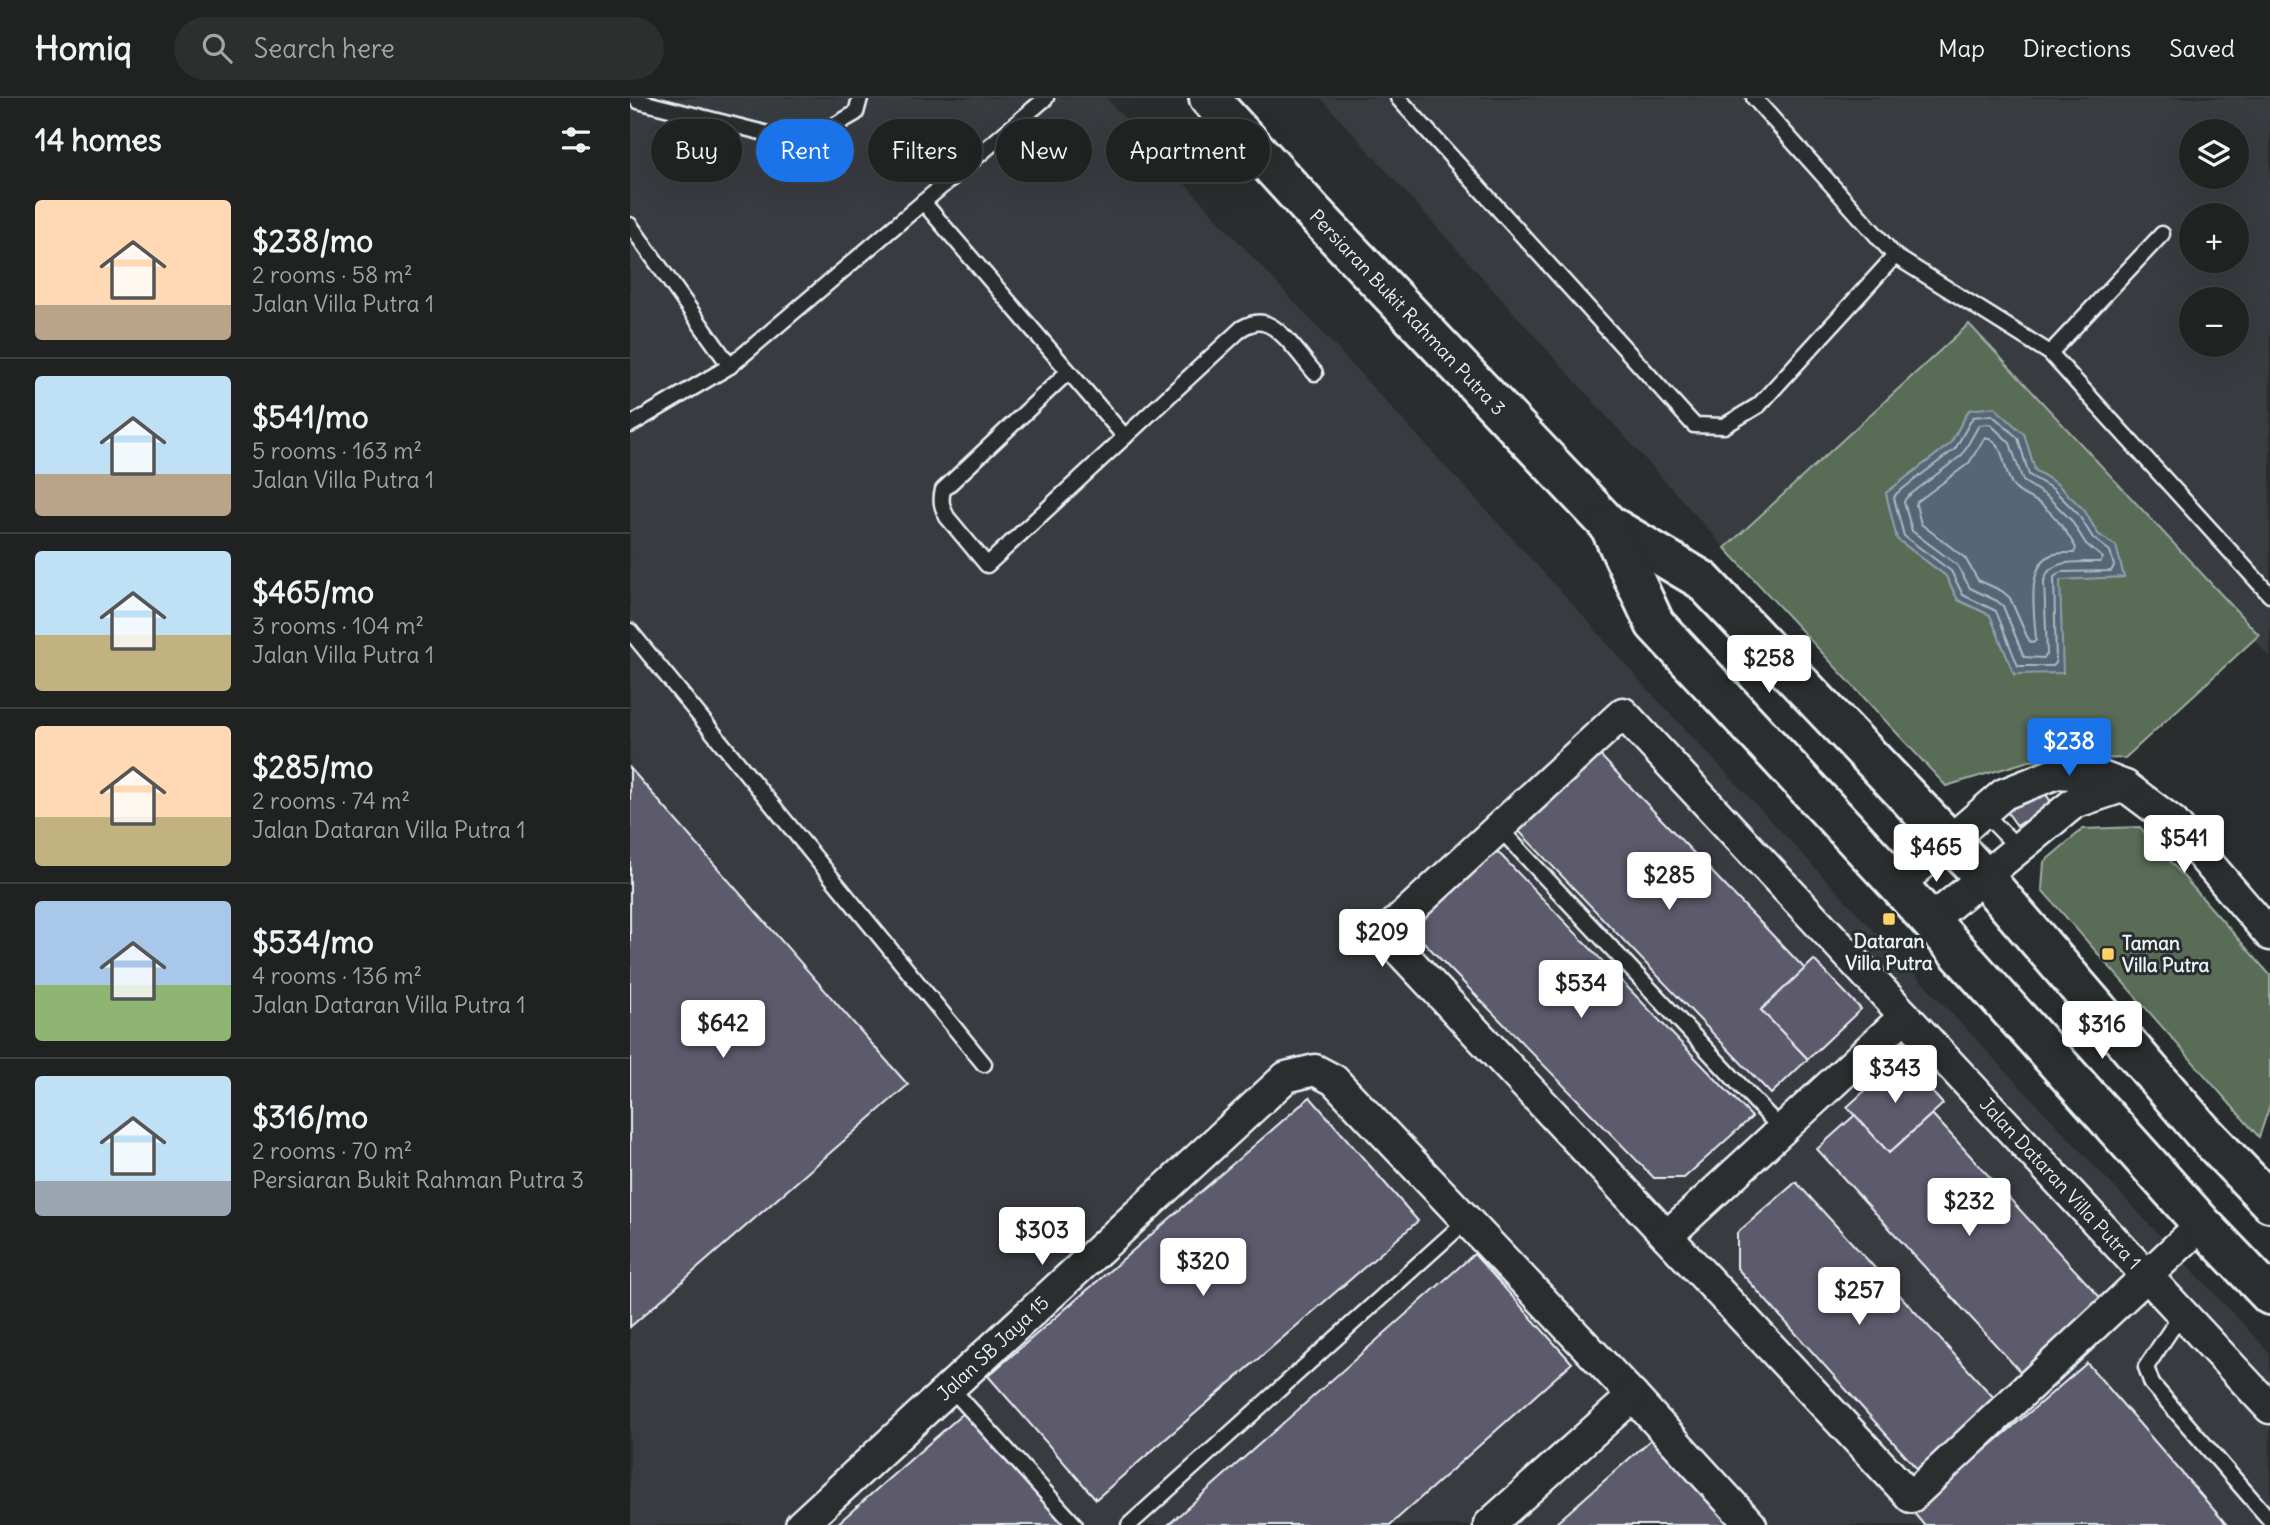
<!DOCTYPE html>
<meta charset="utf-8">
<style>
body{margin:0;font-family:Delius,sans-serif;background:#2d2f2f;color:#f1f3f6;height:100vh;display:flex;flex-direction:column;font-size:26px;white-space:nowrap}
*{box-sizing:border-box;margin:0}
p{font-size:23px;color:#a2a4a5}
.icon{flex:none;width:38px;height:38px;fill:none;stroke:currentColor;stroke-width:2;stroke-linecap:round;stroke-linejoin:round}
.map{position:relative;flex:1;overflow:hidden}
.sheet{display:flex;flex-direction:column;background:#202222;width:630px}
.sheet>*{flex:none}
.top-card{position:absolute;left:21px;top:21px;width:665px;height:63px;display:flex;gap:14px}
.buttons{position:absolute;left:1549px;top:21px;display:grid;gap:14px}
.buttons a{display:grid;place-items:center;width:70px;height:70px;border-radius:50%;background:#202222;box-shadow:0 7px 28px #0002,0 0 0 2px #3d3f40;font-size:35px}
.price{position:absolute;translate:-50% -60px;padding:0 16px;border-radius:7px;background:#fff;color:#222;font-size:23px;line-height:46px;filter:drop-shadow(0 2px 4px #0008)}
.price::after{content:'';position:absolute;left:50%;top:42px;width:21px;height:16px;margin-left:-10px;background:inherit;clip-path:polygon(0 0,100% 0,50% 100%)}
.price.selected{background:#1a73e8;color:#fff}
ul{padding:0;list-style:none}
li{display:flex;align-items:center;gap:21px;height:175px;padding:0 35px}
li+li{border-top:2px solid #3d3f40}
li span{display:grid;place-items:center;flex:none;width:196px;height:140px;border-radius:7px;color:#555}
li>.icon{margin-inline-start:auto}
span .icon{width:84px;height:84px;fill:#fffc;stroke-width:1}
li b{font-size:30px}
h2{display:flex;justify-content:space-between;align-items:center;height:84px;padding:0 35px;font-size:30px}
.pill{padding:0 24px;border-radius:32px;background:#202222;box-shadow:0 7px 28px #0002,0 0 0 2px #3d3f40;font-size:24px;line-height:63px}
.pill.selected{background:#1a73e8;color:#fff}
header{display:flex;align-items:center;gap:42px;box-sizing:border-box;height:98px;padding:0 35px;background:#202222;border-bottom:2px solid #3d3f40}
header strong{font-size:33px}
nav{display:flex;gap:38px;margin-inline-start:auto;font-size:24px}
.search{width:490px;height:63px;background:#2d2f2f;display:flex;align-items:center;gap:18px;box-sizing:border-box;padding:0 24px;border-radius:38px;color:#a2a4a5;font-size:26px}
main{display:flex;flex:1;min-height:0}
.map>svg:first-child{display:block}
.built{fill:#393a41;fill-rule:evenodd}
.green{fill:#596c56;stroke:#a0aea7;stroke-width:2;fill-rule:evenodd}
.water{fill:#546676;stroke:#8f9eaa;stroke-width:2}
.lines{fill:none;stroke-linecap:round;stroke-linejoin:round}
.shore{stroke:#adb9c4;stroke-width:2}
.building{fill:#5d5a6c;stroke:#e8f1f8;stroke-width:2}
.service-casing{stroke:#e8f1f8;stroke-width:19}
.minor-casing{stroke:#e8f1f8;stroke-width:35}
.secondary-casing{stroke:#e8f1f8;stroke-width:44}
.service{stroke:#2a2d2e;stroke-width:14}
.minor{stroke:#2a2d2e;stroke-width:30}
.secondary{stroke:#2a2d2e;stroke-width:38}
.poi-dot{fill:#ffd166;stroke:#2a2d2e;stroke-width:2.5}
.labels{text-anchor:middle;stroke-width:6;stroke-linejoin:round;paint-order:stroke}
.street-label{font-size:19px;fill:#e8f1f8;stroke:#2a2d2e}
.poi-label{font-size:19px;font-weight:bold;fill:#e8f1f8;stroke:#2a2d2e}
</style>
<header>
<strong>Homiq</strong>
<div class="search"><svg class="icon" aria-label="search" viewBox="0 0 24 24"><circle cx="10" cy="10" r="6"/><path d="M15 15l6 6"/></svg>Search here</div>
<nav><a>Map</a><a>Directions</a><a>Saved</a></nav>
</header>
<main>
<section class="sheet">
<h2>14 homes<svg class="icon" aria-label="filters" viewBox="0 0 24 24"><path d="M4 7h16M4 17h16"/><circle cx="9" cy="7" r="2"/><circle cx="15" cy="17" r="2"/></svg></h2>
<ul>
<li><span style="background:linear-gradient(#ffd9b3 75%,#b9a48a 0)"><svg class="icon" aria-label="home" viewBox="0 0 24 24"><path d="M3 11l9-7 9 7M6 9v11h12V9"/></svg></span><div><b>$238/mo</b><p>2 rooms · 58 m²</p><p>Jalan Villa Putra 1</p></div></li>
<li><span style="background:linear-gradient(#bfe0f5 70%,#b9a48a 0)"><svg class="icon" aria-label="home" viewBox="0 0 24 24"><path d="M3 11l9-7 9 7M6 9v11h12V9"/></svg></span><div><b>$541/mo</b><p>5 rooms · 163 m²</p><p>Jalan Villa Putra 1</p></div></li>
<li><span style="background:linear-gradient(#bfe0f5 60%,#c2b280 0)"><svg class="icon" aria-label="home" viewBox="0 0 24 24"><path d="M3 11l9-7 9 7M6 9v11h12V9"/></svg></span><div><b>$465/mo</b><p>3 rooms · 104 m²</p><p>Jalan Villa Putra 1</p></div></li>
<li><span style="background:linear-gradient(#ffd9b3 65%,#c2b280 0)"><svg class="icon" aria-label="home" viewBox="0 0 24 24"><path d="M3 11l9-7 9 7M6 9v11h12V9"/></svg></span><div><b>$285/mo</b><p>2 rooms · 74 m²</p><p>Jalan Dataran Villa Putra 1</p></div></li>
<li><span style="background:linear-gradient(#a9c7e8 60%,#8fb573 0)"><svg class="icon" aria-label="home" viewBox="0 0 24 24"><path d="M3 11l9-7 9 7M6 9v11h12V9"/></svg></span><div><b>$534/mo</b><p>4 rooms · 136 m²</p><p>Jalan Dataran Villa Putra 1</p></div></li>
<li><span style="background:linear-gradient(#bfe0f5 75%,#9aa5b1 0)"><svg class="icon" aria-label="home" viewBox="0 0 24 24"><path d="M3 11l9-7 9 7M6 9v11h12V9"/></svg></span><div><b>$316/mo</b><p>2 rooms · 70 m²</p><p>Persiaran Bukit Rahman Putra 3</p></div></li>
</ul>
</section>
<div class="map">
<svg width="1640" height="1427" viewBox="0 0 1640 1427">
<rect width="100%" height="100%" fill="#2a2d2e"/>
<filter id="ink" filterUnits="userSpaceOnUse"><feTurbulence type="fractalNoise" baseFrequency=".0143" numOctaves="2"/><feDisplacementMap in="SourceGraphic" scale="14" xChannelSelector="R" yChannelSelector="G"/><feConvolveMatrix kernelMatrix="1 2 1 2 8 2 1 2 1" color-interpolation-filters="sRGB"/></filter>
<g filter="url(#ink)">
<!-- built -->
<g class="built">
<path d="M 0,0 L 476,0 L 949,513 L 1008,581 L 1640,1255 L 1640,1427 L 0,1427 Z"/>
<path d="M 691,0 L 1640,0 L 1640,559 L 1339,226 L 1095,450 ZM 1561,33 L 1606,33 L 1606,79 L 1561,79 ZM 1561,117 L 1606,117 L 1606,163 L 1561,163 ZM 1561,201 L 1606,201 L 1606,247 L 1561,247 Z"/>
</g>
<!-- green -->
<g class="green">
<path d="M 1339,226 L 1629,537 L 1495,660 L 1399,663 L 1316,688 L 1095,450 ZM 1339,312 L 1394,336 L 1405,372 L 1427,386 L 1454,412 L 1468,436 L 1486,448 L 1494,479 L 1430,481 L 1384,576 L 1360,517 L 1328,502 L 1316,478 L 1267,441 L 1256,395 L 1320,346 Z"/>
<path d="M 1510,729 L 1640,877 L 1640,1007 L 1629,1039 L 1412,792 L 1414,764 L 1453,731 Z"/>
</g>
<!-- water -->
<path class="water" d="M 1364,309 L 1394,336 L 1405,372 L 1427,386 L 1454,412 L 1468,436 L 1486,448 L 1494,479 L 1430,482 L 1433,575 L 1384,576 L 1360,517 L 1328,502 L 1316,478 L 1267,441 L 1256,395 L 1320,346 L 1339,312 Z"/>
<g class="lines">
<!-- shore -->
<g class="shore">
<path d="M 1362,317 L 1388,340 L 1399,377 L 1423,391 L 1448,416 L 1463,440 L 1480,453 L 1484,468 L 1481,473 L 1431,474 L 1424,479 L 1426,565 L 1423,568 L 1388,568 L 1366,513 L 1333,497 L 1321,473 L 1274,438 L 1264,400 L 1266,396 L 1325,351 L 1343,319 Z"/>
<path d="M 1360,326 L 1380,345 L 1393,383 L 1418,399 L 1441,422 L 1456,446 L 1473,460 L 1470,464 C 1451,465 1419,459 1414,483 L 1417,556 L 1414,560 L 1394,559 L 1373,508 L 1367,503 L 1340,490 L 1327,467 L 1282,433 L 1274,404 L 1276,400 L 1332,357 L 1349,327 Z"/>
<path d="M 1355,339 C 1378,346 1371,373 1384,389 C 1391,398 1403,400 1412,407 C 1427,419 1437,434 1446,450 L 1444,455 C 1436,455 1428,454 1421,457 C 1395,469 1405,519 1406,542 L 1403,545 L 1399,543 L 1380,500 L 1372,493 L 1348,482 L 1335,460 L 1291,426 L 1286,407 L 1287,404 L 1339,365 Z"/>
</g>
</g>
<!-- building -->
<g class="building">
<path d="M 965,652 L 1175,871 L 1131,912 L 1178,961 L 1141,996 L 884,728 Z"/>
<path d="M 0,670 L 278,987 L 0,1229 Z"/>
<path d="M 1410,688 L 1422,705 L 1387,728 L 1375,711 Z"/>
<path d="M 865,751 L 1122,1019 L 1054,1080 L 1024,1080 L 781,831 Z"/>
<path d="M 1184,862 L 1231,911 L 1178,961 L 1131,912 Z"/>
<path d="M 1271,960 L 1313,1006 L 1259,1055 L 1217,1009 Z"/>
<path d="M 680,999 L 788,1123 L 466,1401 L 358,1278 Z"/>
<path d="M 1302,1016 L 1477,1207 L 1396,1280 L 1187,1051 L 1225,1017 L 1259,1055 Z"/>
<path d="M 1166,1084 L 1366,1302 L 1289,1373 L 1107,1170 L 1107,1135 Z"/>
<path d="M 844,1156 L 942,1265 L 760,1427 L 538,1427 Z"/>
<path d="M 1457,1265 L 1597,1427 L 1294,1427 L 1283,1414 Z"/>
<path d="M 337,1312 L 439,1427 L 206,1427 Z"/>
<path d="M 1025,1338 L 1103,1427 L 924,1427 Z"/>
</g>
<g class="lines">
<!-- service casing -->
<g class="service-casing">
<g id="service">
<path d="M 6,0 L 8,3 L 174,45 L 226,15 L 230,0"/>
<path d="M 768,0 L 1064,327 L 1094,328 L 1129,307 L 1265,158 L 1420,255 L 1532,136"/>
<path d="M 1124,0 L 1265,158"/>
<path d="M 293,104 L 495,339"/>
<path d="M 0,127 L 100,268"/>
<path d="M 1420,255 L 1640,497"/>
<path d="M 438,274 L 313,392 C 310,403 312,409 317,419 L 357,467 L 612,230 C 619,226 626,223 633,225 C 651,228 673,262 685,275"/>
<path d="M 0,327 L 100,268 L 416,0"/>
<path d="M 0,533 L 354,966"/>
<path d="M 1353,714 L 1388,750"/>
<path d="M 869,730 L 1152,1032"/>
<path d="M 1552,1215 L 1516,1269 L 1522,1286 L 1640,1422"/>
<path d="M 320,1289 L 445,1427"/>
<path d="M 499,1427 L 837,1122"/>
</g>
</g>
<!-- minor casing -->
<g class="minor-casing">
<g id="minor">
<path d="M 1268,787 L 1374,696 L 1427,675 L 1469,678 L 1495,688 L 1543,724 L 1640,837"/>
<path d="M 1300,823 L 1444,705 L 1495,688"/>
<path id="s1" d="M 1572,1126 L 1281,1399 L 754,836 L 993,615 L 1640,1310"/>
<path d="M 1037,1138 L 1275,918"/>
<path id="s2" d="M 171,1427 L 656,979 L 685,972 L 704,982 L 1003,1298 L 1121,1427"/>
<path d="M 859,1427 L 1003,1298"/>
</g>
</g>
<!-- secondary casing -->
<g class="secondary-casing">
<g id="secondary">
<path id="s3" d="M 579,0 L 682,113 L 979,427 L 1072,482 L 1353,778 L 1572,1033 L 1640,1104"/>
<path d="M 979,427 L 1025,526 L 1268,787 L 1572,1126 L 1640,1197"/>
</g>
</g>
<!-- service -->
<use href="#service" class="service"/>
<!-- minor -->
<use href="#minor" class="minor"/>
<!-- secondary -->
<use href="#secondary" class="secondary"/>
</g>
</g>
<!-- markers -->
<g class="poi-dot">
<rect x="1252" y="814" width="14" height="14" rx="3.5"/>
<rect x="1471" y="849" width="14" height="14" rx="3.5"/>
</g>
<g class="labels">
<!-- street labels -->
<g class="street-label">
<text dy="7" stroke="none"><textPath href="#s3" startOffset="292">Persiaran Bukit Rahman Putra 3</textPath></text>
<text dy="7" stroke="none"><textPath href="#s1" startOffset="2138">Jalan Dataran Villa Putra 1</textPath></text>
<text dy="7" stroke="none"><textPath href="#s2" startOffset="261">Jalan SB Jaya 15</textPath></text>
</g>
<!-- poi labels -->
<g class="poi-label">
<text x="1259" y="850">Dataran<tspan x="1259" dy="22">Villa Putra</tspan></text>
<text x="1492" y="852" text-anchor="start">Taman<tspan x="1492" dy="22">Villa Putra</tspan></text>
</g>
</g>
</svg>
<div class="buttons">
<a><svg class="icon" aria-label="layers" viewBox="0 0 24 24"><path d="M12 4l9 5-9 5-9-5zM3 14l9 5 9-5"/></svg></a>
<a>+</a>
<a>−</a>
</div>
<b class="price" style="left:1139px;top:597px">$258</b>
<b class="price selected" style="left:1439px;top:680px">$238</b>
<b class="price" style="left:1554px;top:777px">$541</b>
<b class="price" style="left:1306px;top:786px">$465</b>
<b class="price" style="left:1039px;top:814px">$285</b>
<b class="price" style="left:752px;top:871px">$209</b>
<b class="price" style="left:951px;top:922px">$534</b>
<b class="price" style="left:93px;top:962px">$642</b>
<b class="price" style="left:1472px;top:963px">$316</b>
<b class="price" style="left:1265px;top:1007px">$343</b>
<b class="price" style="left:1339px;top:1140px">$232</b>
<b class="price" style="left:412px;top:1169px">$303</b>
<b class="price" style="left:573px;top:1200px">$320</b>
<b class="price" style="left:1229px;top:1229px">$257</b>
<div class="top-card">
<a class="pill">Buy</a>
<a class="pill selected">Rent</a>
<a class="pill">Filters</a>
<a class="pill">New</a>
<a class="pill">Apartment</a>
</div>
</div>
</main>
